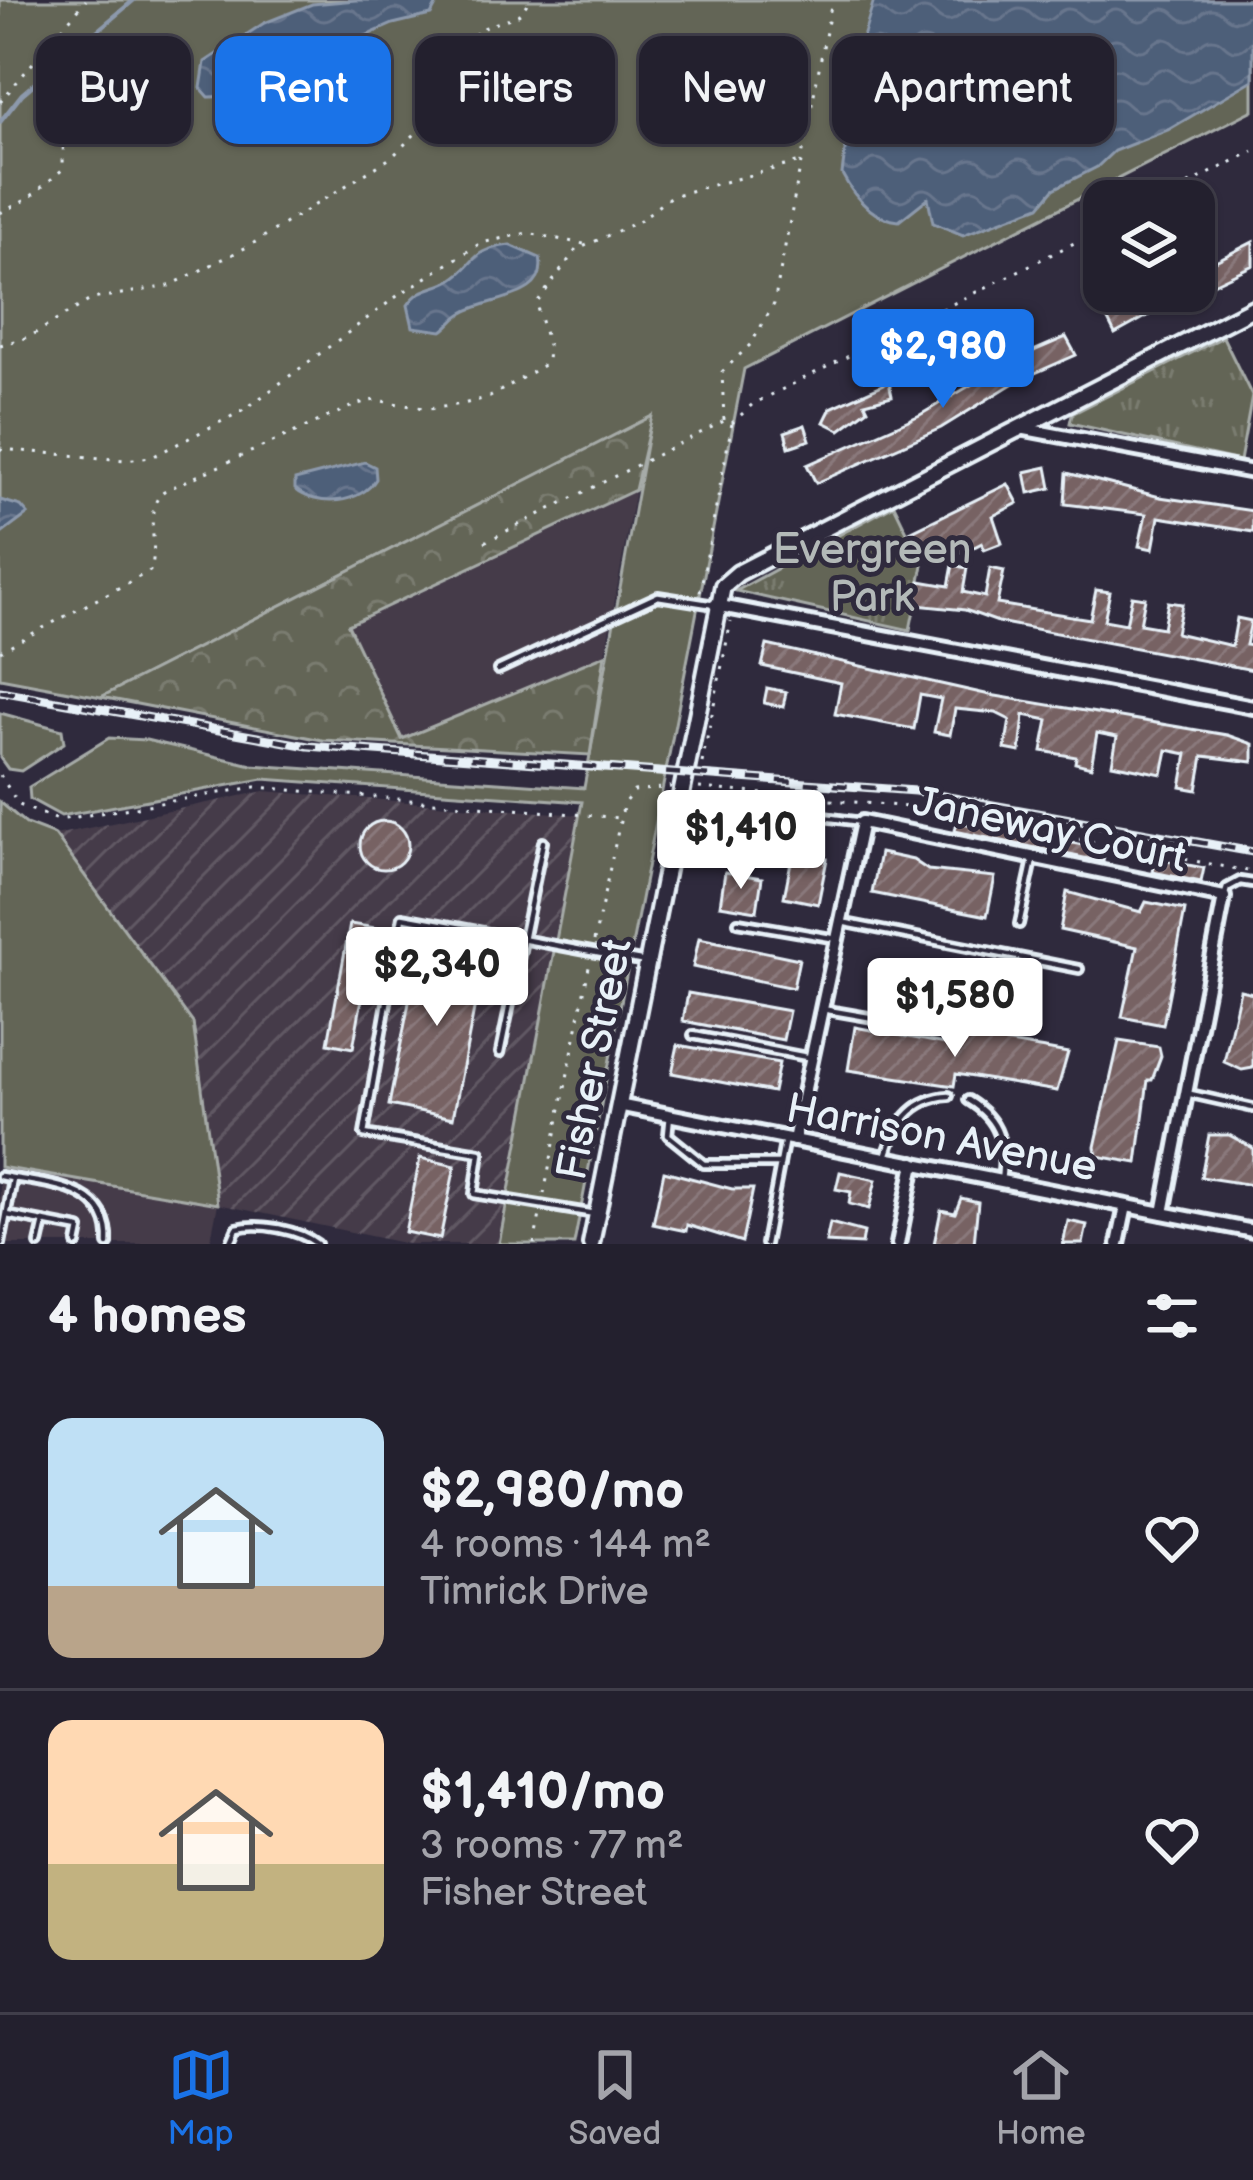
<!DOCTYPE html>
<meta charset="utf-8">
<style>
body{margin:0;font-family:"Balsamiq Sans",sans-serif;background:#2f2d3a;color:#f1f3f6;height:100vh;display:flex;flex-direction:column;font-size:45px;white-space:nowrap}
*{box-sizing:border-box;margin:0}
p{font-size:39px;color:#a3a3aa}
.icon{flex:none;width:66px;height:66px;fill:none;stroke:currentColor;stroke-width:2;stroke-linecap:round;stroke-linejoin:round}
.map{position:relative;height:1244px;overflow:hidden}
.side{display:flex;flex-direction:column;background:#23202e;flex:1}
.side>*{flex:none}
.guide{position:absolute;left:36px;top:36px;width:1182px;height:108px;display:flex;gap:24px}
.controls{position:absolute;left:1083px;top:180px;display:grid;gap:24px}
.controls a{display:grid;place-items:center;width:132px;height:132px;border-radius:24px;background:#23202e;box-shadow:0 3px 9px #0004,0 0 0 3px #403e4a;font-size:60px}
.price{position:absolute;translate:-50% -102px;padding:0 27px;border-radius:12px;background:#fff;color:#222;font-size:39px;line-height:78px;filter:drop-shadow(0 3px 6px #0008)}
.price::after{content:'';position:absolute;left:50%;top:72px;width:36px;height:27px;margin-left:-18px;background:inherit;clip-path:polygon(0 0,100% 0,50% 100%)}
.price.selected{background:#1a73e8;color:#fff}
ul{padding:0;list-style:none}
li{display:flex;align-items:center;gap:36px;height:300px;padding:0 48px}
li+li{border-top:3px solid #403e4a}
li span{display:grid;place-items:center;flex:none;width:336px;height:240px;border-radius:24px;color:#555}
li>.icon{margin-inline-start:auto}
span .icon{width:144px;height:144px;fill:#fffc;stroke-width:1}
li b{font-size:51px}
h2{display:flex;justify-content:space-between;align-items:center;height:144px;padding:0 48px;font-size:51px}
.tag{padding:0 42px;border-radius:24px;background:#23202e;box-shadow:0 3px 9px #0004,0 0 0 3px #403e4a;font-size:42px;line-height:108px}
.tag.selected{background:#1a73e8;color:#fff}
.tabs{display:flex;justify-content:space-around;align-items:center;height:168px;border-top:3px solid #403e4a;background:#23202e;font-size:33px;color:#a3a3aa}
.tabs a{display:grid;justify-items:center;gap:6px}
.tabs .selected{color:#1a73e8}
.map>svg:first-child{display:block}
.built{fill:#453b49}
.industrial{fill:url(#industrial-furrows)}
.grass{fill:#646557;stroke:#a6aba8;stroke-width:3}
.forest{fill:url(#forest-crowns);stroke:#a6aba8;stroke-width:3}
.park{fill:url(#park-tufts);stroke:#a6aba8;stroke-width:3}
.water{fill:url(#water-waves);stroke:#8c99ac;stroke-width:3}
.lines{fill:none;stroke-linecap:round;stroke-linejoin:round}
.stream{stroke:#8c99ac;stroke-width:4.5}
.building{fill:url(#building-hatch);stroke:#e8f1f8;stroke-width:3}
.service-casing{stroke:#e8f1f8;stroke-width:14}
.minor-casing{stroke:#e8f1f8;stroke-width:20}
.tertiary-casing{stroke:#e8f1f8;stroke-width:22}
.path{stroke:#e8f1f8;stroke-width:3;stroke-dasharray:3 9;stroke-linecap:butt}
.service{stroke:#2f2a3d;stroke-width:4.5}
.minor{stroke:#2f2a3d;stroke-width:10}
.tertiary{stroke:#2f2a3d;stroke-width:14}
.rail-casing{stroke:#e8f1f8;stroke-width:9}
.rail{stroke:#2f2a3d;stroke-width:4.5;stroke-dasharray:14;stroke-linecap:butt}
.labels{text-anchor:middle;stroke-width:10;stroke-linejoin:round;paint-order:stroke}
.park-label{font-size:42px;fill:#b3b9b8;stroke:#2f2a3d}
.street-label{font-size:42px;fill:#e8f1f8;stroke:#2f2a3d}
</style>
<div class="map">
<svg width="1253" height="1244" viewBox="0 0 1253 1244">
<defs>
<pattern id="industrial-furrows" width="10" height="10" patternUnits="userSpaceOnUse" patternTransform="scale(3)"><rect width="10" height="10" fill="#453b49"/><path d="M-1 1l2-2M0 10L10 0M9 11l2-2" fill="none" stroke="#605864"/></pattern>
<pattern id="forest-crowns" width="20" height="18" patternUnits="userSpaceOnUse" patternTransform="scale(3)"><rect width="20" height="18" fill="#646557"/><path d="M2 6a3 3 0 1 1 6 0M12 15a3 3 0 1 1 6 0" fill="none" stroke="#7a7c70"/></pattern>
<pattern id="park-tufts" width="24" height="20" patternUnits="userSpaceOnUse" patternTransform="scale(3)"><rect width="24" height="20" fill="#646557"/><path d="M3 7l-1-3M5 7V3M7 7l1-3M15 17l-1-3M17 17v-4M19 17l1-3" fill="none" stroke="#7a7c70"/></pattern>
<pattern id="water-waves" width="16" height="10" patternUnits="userSpaceOnUse" patternTransform="scale(3)"><rect width="16" height="10" fill="#4e5f79"/><path d="M0 5q4-4 8 0t8 0" fill="none" stroke="#68768d"/></pattern>
<pattern id="building-hatch" width="6" height="6" patternUnits="userSpaceOnUse" patternTransform="scale(3)"><rect width="6" height="6" fill="#776264"/><path d="M-1 1l2-2M0 6l6-6M5 7l2-2" fill="none" stroke="#8a797b"/></pattern>
</defs>
<rect width="100%" height="100%" fill="#2f2a3d"/>
<filter id="ink" filterUnits="userSpaceOnUse"><feTurbulence type="fractalNoise" baseFrequency=".00833" numOctaves="2"/><feDisplacementMap in="SourceGraphic" scale="24" xChannelSelector="R" yChannelSelector="G"/><feConvolveMatrix kernelMatrix="1 2 1 2 8 2 1 2 1" color-interpolation-filters="sRGB"/></filter>
<g filter="url(#ink)">
<!-- built -->
<g class="built">
<path d="M 635,490 L 605,655 L 401,739 L 348,624 Z"/>
<path d="M 0,1167 L 218,1204 L 210,1244 L 0,1244 Z"/>
</g>
<!-- industrial -->
<path class="industrial" d="M 264,791 L 580,815 L 499,1244 L 408,1244 L 218,1204 L 193,1023 L 55,835 Z"/>
<!-- grass -->
<g class="grass">
<path d="M 0,0 L 1253,0 L 1253,110 L 744,369 L 574,1244 L 499,1244 L 582,802 L 263,779 L 61,816 L 30,799 L 29,787 L 109,738 L 146,740 L 252,765 L 584,788 L 651,417 L 101,697 L 0,678 Z"/>
<path d="M 0,713 L 62,730 L 64,743 L 21,771 L 8,769 L 0,758 Z"/>
<path d="M 0,802 L 26,824 L 55,835 L 193,1023 L 218,1204 L 0,1167 Z"/>
</g>
<!-- forest -->
<path class="forest" d="M 652,416 L 635,490 L 348,625 L 402,739 L 605,655 L 590,755 L 322,740 L 101,697 Z"/>
<!-- park -->
<g class="park">
<path d="M 1223,337 L 1252,396 L 1240,461 L 1070,423 L 1072,414 Z"/>
<path d="M 894,505 L 923,565 L 910,630 L 736,591 Z"/>
</g>
<!-- water -->
<g class="water">
<path d="M 356,0 L 439,0 L 431,15 L 393,24 L 313,59 L 274,59 C 247,72 245,98 209,97 L 201,88 L 205,62 L 264,23 L 312,4 Z"/>
<path d="M 874,0 L 1253,0 L 1253,80 L 1168,130 L 1114,151 L 1097,167 L 1054,189 L 1040,206 L 963,235 L 933,223 L 928,198 L 899,221 C 872,219 854,197 842,174 L 857,58 Z"/>
<path d="M 510,245 L 540,258 C 549,300 489,297 463,313 C 454,318 450,326 442,331 L 413,327 L 408,305 C 421,286 434,290 451,280 C 478,263 468,250 510,245 Z"/>
<path d="M 365,462 L 375,467 L 376,479 C 361,504 317,508 295,489 L 295,480 Z"/>
<path d="M 0,500 L 21,506 L 28,514 L 0,535 Z"/>
</g>
<g class="lines">
<!-- stream -->
<path class="stream" d="M 0,122 L 22,94 L 134,0"/>
</g>
<!-- building -->
<g class="building">
<path d="M 1253,242 L 1253,265 L 1194,293 L 1194,272 Z"/>
<path d="M 1148,291 L 1193,291 L 1115,334 L 1106,316 Z"/>
<path d="M 983,332 L 990,347 L 910,383 L 902,368 Z"/>
<path d="M 1066,337 L 1076,355 L 1017,381 L 941,428 L 816,483 L 807,465 L 920,415 L 1017,358 Z"/>
<path d="M 889,382 L 892,396 L 865,403 L 868,409 L 840,430 L 824,422 L 831,408 Z"/>
<path d="M 805,425 L 810,440 L 789,447 L 785,432 Z"/>
<path d="M 1047,467 L 1051,488 L 1029,493 L 1025,472 Z"/>
<path d="M 1067,473 L 1160,497 L 1253,511 L 1253,532 L 1159,517 L 1153,549 L 1139,546 L 1146,514 L 1065,504 Z"/>
<path d="M 1008,484 L 1018,503 L 993,516 L 1002,543 L 984,550 L 982,543 L 953,558 L 942,537 L 919,549 L 910,532 Z"/>
<path d="M 953,565 L 967,568 L 963,592 L 985,597 L 990,568 L 1004,571 L 997,604 L 1090,619 L 1096,590 L 1110,592 L 1104,620 L 1126,624 L 1132,596 L 1145,598 L 1140,624 L 1163,628 L 1168,602 L 1182,604 L 1176,633 L 1232,646 L 1237,618 L 1251,621 L 1246,645 L 1253,646 L 1253,670 L 998,622 L 965,610 L 916,605 L 920,581 L 949,586 Z"/>
<path d="M 767,645 L 990,695 L 1227,735 L 1253,744 L 1253,762 L 1203,756 L 1197,790 L 1181,787 L 1187,754 L 1167,750 L 1162,774 L 1112,764 L 1117,737 L 1097,733 L 1091,767 L 1075,763 L 1076,757 L 1042,751 L 1048,720 L 1024,715 L 1020,752 L 1005,749 L 1010,720 L 996,713 L 955,709 L 950,735 L 934,732 L 941,699 L 920,695 L 914,729 L 835,714 L 841,683 L 762,666 Z"/>
<path d="M 767,688 L 786,692 L 783,707 L 764,703 Z"/>
<path d="M 719,810 L 797,825 L 790,858 L 712,843 Z"/>
<circle cx="384" cy="845" r="24"/>
<path d="M 957,822 L 1105,849 L 1103,862 L 955,831 Z"/>
<path d="M 793,852 L 827,859 L 818,904 L 784,897 Z"/>
<path d="M 880,853 L 913,860 L 928,870 L 995,877 L 987,916 L 872,893 Z"/>
<path d="M 1156,859 L 1204,868 L 1201,882 L 1153,872 Z"/>
<path d="M 725,872 L 762,878 L 757,911 L 720,905 Z"/>
<path d="M 1067,892 L 1141,912 L 1146,902 L 1185,910 L 1163,1025 L 1122,1017 L 1137,947 L 1060,930 Z"/>
<path d="M 350,924 L 375,928 L 353,1048 L 328,1043 Z"/>
<path d="M 699,938 L 799,959 L 793,988 L 693,967 Z"/>
<path d="M 421,941 L 485,953 L 453,1118 L 389,1105 Z"/>
<path d="M 882,973 L 898,976 L 892,1009 L 877,1006 L 878,996 L 872,994 Z"/>
<path d="M 1240,990 L 1253,993 L 1253,1068 L 1242,1070 L 1224,1062 Z"/>
<path d="M 688,993 L 789,1011 L 783,1040 L 683,1021 Z"/>
<path d="M 855,1027 L 951,1045 L 957,1045 L 958,1034 L 1068,1053 L 1057,1091 L 956,1074 L 954,1086 L 848,1070 Z"/>
<path d="M 1119,1041 L 1159,1047 L 1161,1056 L 1152,1080 L 1148,1080 L 1137,1163 L 1097,1156 L 1095,1147 Z"/>
<path d="M 678,1045 L 779,1063 L 773,1092 L 672,1073 Z"/>
<path d="M 1209,1135 L 1229,1135 L 1253,1148 L 1253,1185 L 1201,1177 Z"/>
<path d="M 420,1158 L 455,1166 L 440,1239 L 405,1232 Z"/>
<path d="M 664,1171 L 732,1189 L 753,1189 L 742,1242 L 687,1225 L 686,1231 L 653,1224 Z"/>
<path d="M 840,1172 L 876,1180 L 869,1209 L 849,1204 L 851,1192 L 836,1189 Z"/>
<path d="M 961,1198 L 978,1202 L 974,1244 L 934,1244 L 941,1210 L 955,1213 Z"/>
<path d="M 1068,1221 L 1087,1225 L 1083,1244 L 1063,1244 Z"/>
<path d="M 830,1223 L 864,1232 L 862,1244 L 826,1242 Z"/>
</g>
<g class="lines">
<!-- service casing -->
<g class="service-casing">
<g id="service">
<path d="M 498,670 L 658,596 L 715,605"/>
<path d="M 738,806 L 862,822"/>
<path d="M 1224,897 L 1227,888 L 1240,881 L 1253,883"/>
<path d="M 738,922 L 837,939"/>
<path d="M 841,922 L 1079,969"/>
<path d="M 1019,924 L 1033,860"/>
<path d="M 822,1009 L 949,1031 L 951,1038"/>
<path d="M 693,1035 L 812,1058"/>
<path d="M 500,1053 L 543,842"/>
<path d="M 1186,1093 L 1253,1108"/>
<path d="M 968,1100 C 1001,1120 1006,1145 1001,1181"/>
<path d="M 670,1115 L 668,1135 L 704,1164 L 780,1164"/>
<path d="M 886,1157 C 895,1125 912,1098 949,1096"/>
<path d="M 0,1176 C 43,1184 112,1184 108,1244"/>
<path d="M 595,1214 L 474,1194 L 480,1153 L 364,1134 L 402,917 L 646,962"/>
<path d="M 7,1215 L 80,1229 L 77,1244"/>
<path d="M 1,1244 L 13,1179"/>
<path d="M 39,1244 L 44,1222"/>
<path d="M 230,1244 L 237,1228 C 260,1222 299,1230 317,1244"/>
<path d="M 765,1244 L 785,1138"/>
</g>
</g>
<!-- minor casing -->
<g class="minor-casing">
<g id="minor">
<path d="M 1020,428 L 1253,472"/>
<path d="M 715,605 L 1253,707"/>
<path d="M 618,1105 L 1253,1231"/>
<path d="M 794,1140 L 862,822 L 1224,897 L 1163,1213"/>
<path d="M 898,1244 L 914,1163"/>
<path d="M 1118,1244 L 1126,1206"/>
</g>
</g>
<!-- tertiary casing -->
<g class="tertiary-casing">
<path id="tertiary" d="M 591,1244 L 723,586 L 738,573 L 1253,308"/>
</g>
<!-- path -->
<g class="path">
<path d="M 0,102 L 86,0"/>
<path d="M 1156,201 L 1253,151"/>
<path d="M 0,213 L 28,199 L 63,169 L 64,78"/>
<path d="M 0,345 L 29,337 L 92,299 L 169,286 L 249,246 L 392,157 L 421,128 L 478,30 L 518,15 L 530,0"/>
<path d="M 724,420 L 722,372 L 751,344 L 774,304 L 832,0"/>
<path d="M 0,449 L 124,460 L 152,457 L 244,410 L 400,294 L 481,243 L 527,233 L 584,244"/>
<path d="M 485,542 L 724,421 L 732,423 L 753,404 L 1104,228"/>
<path d="M 700,592 L 732,423"/>
<path d="M 0,651 L 150,571 C 161,545 141,511 164,491 L 357,404 L 375,400 L 429,409 L 463,404 L 490,397 L 547,363 L 548,345 L 536,304 L 576,250 L 639,221 L 671,196 L 804,161"/>
<path d="M 702,763 L 731,621"/>
<path d="M 0,775 L 19,805 L 58,820 L 256,787 L 620,818"/>
<path d="M 699,788 L 909,807 L 1253,872"/>
<path d="M 594,941 L 624,803 L 634,791 L 671,787"/>
<path d="M 544,1194 L 590,962"/>
<path d="M 534,1244 L 540,1215"/>
</g>
<!-- service -->
<use href="#service" class="service"/>
<!-- minor -->
<use href="#minor" class="minor"/>
<!-- tertiary -->
<use href="#tertiary" class="tertiary"/>
<!-- rail casing -->
<g class="rail-casing">
<path id="rail" d="M 0,691 L 308,746 L 915,791 L 1253,852"/>
</g>
<!-- rail -->
<use href="#rail" class="rail"/>
</g>
</g>
<g class="labels">
<!-- park labels -->
<g class="park-label">
<text x="872" y="563">Evergreen<tspan x="872" dy="48">Park</tspan></text>
</g>
<!-- street labels -->
<g class="street-label">
<text transform="translate(1050 828) rotate(12)" y="15">Janeway Court</text>
<text transform="translate(593 1059) rotate(-79)" y="15">Fisher Street</text>
<text transform="translate(942 1136) rotate(11)" y="15">Harrison Avenue</text>
</g>
</g>
</svg>
<div class="controls">
<a><svg class="icon" aria-label="layers" viewBox="0 0 24 24"><path d="M12 4l9 5-9 5-9-5zM3 14l9 5 9-5"/></svg></a>
</div>
<b class="price selected" style="left:943px;top:411px">$2,980</b>
<b class="price" style="left:741px;top:892px">$1,410</b>
<b class="price" style="left:437px;top:1029px">$2,340</b>
<b class="price" style="left:955px;top:1060px">$1,580</b>
<div class="guide">
<a class="tag">Buy</a>
<a class="tag selected">Rent</a>
<a class="tag">Filters</a>
<a class="tag">New</a>
<a class="tag">Apartment</a>
</div>
</div>
<section class="side">
<h2>4 homes<svg class="icon" aria-label="filters" viewBox="0 0 24 24"><path d="M4 7h16M4 17h16"/><circle cx="9" cy="7" r="2"/><circle cx="15" cy="17" r="2"/></svg></h2>
<ul>
<li><span style="background:linear-gradient(#bfe0f5 70%,#b9a48a 0)"><svg class="icon" aria-label="home" viewBox="0 0 24 24"><path d="M3 11l9-7 9 7M6 9v11h12V9"/></svg></span><div><b>$2,980/mo</b><p>4 rooms · 144 m²</p><p>Timrick Drive</p></div><svg class="icon" aria-label="heart" viewBox="0 0 24 24"><path d="M12 20l-8-8c-3-5 5-10 8-4 3-6 11-1 8 4z"/></svg></li>
<li><span style="background:linear-gradient(#ffd9b3 60%,#c2b280 0)"><svg class="icon" aria-label="home" viewBox="0 0 24 24"><path d="M3 11l9-7 9 7M6 9v11h12V9"/></svg></span><div><b>$1,410/mo</b><p>3 rooms · 77 m²</p><p>Fisher Street</p></div><svg class="icon" aria-label="heart" viewBox="0 0 24 24"><path d="M12 20l-8-8c-3-5 5-10 8-4 3-6 11-1 8 4z"/></svg></li>
</ul>
</section>
<nav class="tabs">
<a class="selected"><svg class="icon" aria-label="map" viewBox="0 0 24 24"><path d="M3 6l6-2 6 2 6-2v14l-6 2-6-2-6 2zM9 4v14M15 6v14"/></svg>Map</a>
<a><svg class="icon" aria-label="saved" viewBox="0 0 24 24"><path d="M7 4h10v16l-5-4-5 4z"/></svg>Saved</a>
<a><svg class="icon" aria-label="home" viewBox="0 0 24 24"><path d="M3 11l9-7 9 7M6 9v11h12V9"/></svg>Home</a>
</nav>
